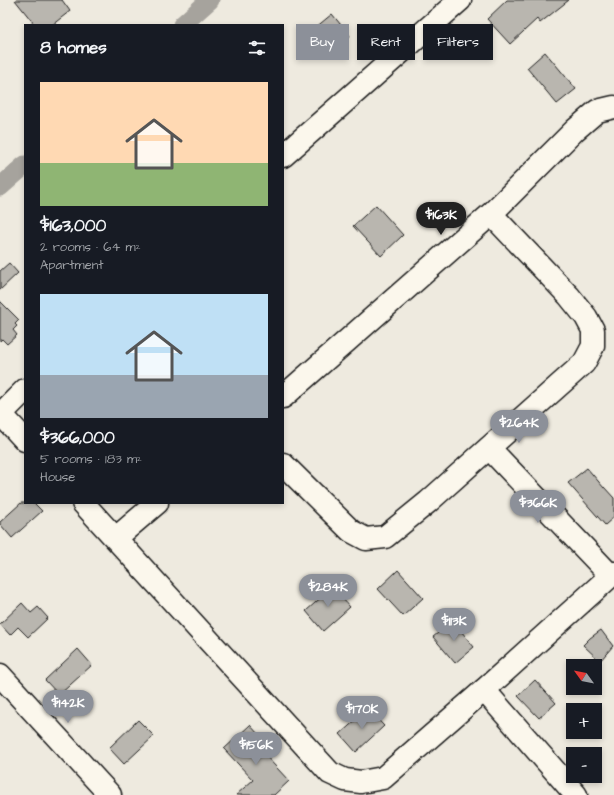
<!DOCTYPE html>
<meta charset="utf-8">
<style>
body{margin:0;font-family:"Architects Daughter",sans-serif;background:#242831;color:#f1f3f6;height:100vh;display:flex;flex-direction:column;font-size:15px;white-space:nowrap}
*{box-sizing:border-box;margin:0}
p{font-size:13px;color:#9ea1a6}
.icon{flex:none;width:22px;height:22px;fill:none;stroke:currentColor;stroke-width:2;stroke-linecap:round;stroke-linejoin:round}
.map{position:relative;flex:1;overflow:hidden}
.details{position:absolute;left:24px;top:24px;width:260px;height:480px;display:flex;flex-direction:column;background:#171b24;border-radius:0px;box-shadow:0 2px 6px #0003}
.details>*{flex:none}
.guide{position:absolute;left:296px;top:24px;width:258px;height:36px;display:flex;gap:8px}
.needle{width:26px;rotate:303deg}
.fabs{position:absolute;left:566px;top:659px;display:grid;gap:8px}
.fabs a{display:grid;place-items:center;width:36px;height:36px;border-radius:0px;background:#171b24;box-shadow:0 2px 6px #0003;font-size:20px}
.price{position:absolute;translate:-50% -34px;padding:0 9px;border-radius:14px;background:#8c9099;color:#fff;font-size:13px;line-height:26px;filter:drop-shadow(0 1px 2px #0008)}
.price::after{content:'';position:absolute;left:50%;top:24px;width:12px;height:9px;margin-left:-6px;background:inherit;clip-path:polygon(0 0,100% 0,50% 100%)}
.price.selected{background:#222;color:#fff}
ul{padding:0;list-style:none}
li{display:grid;align-content:center;gap:8px;height:212px;padding:0 16px}
li span{display:grid;place-items:center;height:124px;border-radius:0px;color:#555}
li>.icon{margin-inline-start:auto}
span .icon{width:72px;height:72px;fill:#fffc;stroke-width:1}
li b{font-size:17px}
h2{display:flex;justify-content:space-between;align-items:center;height:48px;padding:0 16px;font-size:17px}
.tag{padding:0 14px;border-radius:0px;background:#171b24;box-shadow:0 2px 6px #0003;font-size:14px;line-height:36px}
.tag.selected{background:#8c9099;color:#fff}
.map>svg:first-child{display:block}
.lines{fill:none;stroke-linecap:round;stroke-linejoin:round}
.canal{stroke:#a6a39d;stroke-width:19}
.building{fill:#b9b6af;stroke:#1c1c1c}
.minor-casing{stroke:#1c1c1c;stroke-width:25}
.minor{stroke:#fbf7ec;stroke-width:22}
</style>
<div class="map">
<svg width="614" height="795" viewBox="0 0 614 795">
<rect width="100%" height="100%" fill="#eeeadf"/>
<filter id="ink" filterUnits="userSpaceOnUse"><feTurbulence type="fractalNoise" baseFrequency=".025" numOctaves="2"/><feDisplacementMap in="SourceGraphic" scale="8" xChannelSelector="R" yChannelSelector="G"/><feConvolveMatrix kernelMatrix="1 2 1 2 8 2 1 2 1" color-interpolation-filters="sRGB"/></filter>
<g filter="url(#ink)">
<g class="lines">
<!-- canal -->
<g class="canal">
<path d="M 182,25 L 210,0"/>
<path d="M 0,187 L 25,165"/>
</g>
</g>
<!-- building -->
<g class="building">
<path d="M 15,0 L 62,0 L 70,11 L 52,25 L 35,25 Z"/>
<path d="M 507,0 L 569,0 L 540,23 L 537,19 L 510,44 L 487,19 Z"/>
<path d="M 332,14 L 350,36 L 333,50 L 315,28 Z"/>
<path d="M 545,52 L 576,89 L 557,104 L 527,68 Z"/>
<path d="M 376,205 L 403,235 L 381,256 L 353,226 Z"/>
<path d="M 9,263 L 18,273 L 0,290 L 0,271 Z"/>
<path d="M 0,301 L 19,320 L 15,324 L 17,326 L 13,330 L 17,335 L 7,344 L 2,339 L 0,341 Z"/>
<path d="M 587,468 L 604,488 L 604,487 L 614,498 L 614,517 L 605,525 L 568,483 Z"/>
<path d="M 21,503 L 34,503 L 42,511 L 12,538 L 0,524 L 0,522 Z"/>
<path d="M 398,570 L 423,598 L 403,616 L 378,589 Z"/>
<path d="M 335,585 L 345,596 L 342,598 L 350,607 L 323,631 L 306,611 Z"/>
<path d="M 22,603 L 31,613 L 38,607 L 48,618 L 28,637 L 18,627 L 10,635 L 0,624 Z"/>
<path d="M 453,621 L 474,647 L 455,663 L 433,637 Z"/>
<path d="M 601,630 L 613,646 L 600,661 L 583,645 L 590,638 Z"/>
<path d="M 78,649 L 92,665 L 59,695 L 45,680 Z"/>
<path d="M 535,680 L 556,703 L 539,718 L 518,696 Z"/>
<path d="M 368,709 L 384,726 L 356,752 L 340,734 Z"/>
<path d="M 138,720 L 154,736 L 124,764 L 109,748 Z"/>
<path d="M 250,725 L 259,735 L 252,741 L 289,781 L 274,795 L 236,795 L 253,780 L 224,749 Z"/>
</g>
<g class="lines">
<!-- minor casing -->
<g class="minor-casing">
<g id="minor">
<path d="M 283,156 L 460,0"/>
<path d="M 283,397 L 491,214 L 575,130 L 597,111 L 614,107"/>
<path d="M 1,414 L 25,440"/>
<path d="M 0,415 L 25,390"/>
<path d="M 489,448 L 611,576"/>
<path d="M 283,464 L 351,531 L 366,539 L 385,537 L 428,502 L 584,363 L 593,346 L 593,330 L 586,317 L 569,296 L 491,214"/>
<path d="M 83,503 L 330,773 L 345,780 L 361,782 L 383,778 L 484,690 L 614,573"/>
<path d="M 116,538 L 157,503"/>
<path d="M 0,675 L 110,795"/>
<path d="M 484,690 L 576,795"/>
</g>
</g>
<!-- minor -->
<use href="#minor" class="minor"/>
</g>
</g>
</svg>
<div class="fabs">
<a><svg class="needle" viewBox="-14 -14 28 28"><path d="M0-13l5 13h-10z" fill="#e53935"/><path d="M0 13l5-13h-10z" fill="#9ea1a6"/></svg></a>
<a>+</a>
<a>−</a>
</div>
<b class="price selected" style="left:441px;top:236px">$163K</b>
<b class="price" style="left:519px;top:444px">$264K</b>
<b class="price" style="left:538px;top:524px">$366K</b>
<b class="price" style="left:328px;top:608px">$284K</b>
<b class="price" style="left:454px;top:642px">$113K</b>
<b class="price" style="left:68px;top:724px">$142K</b>
<b class="price" style="left:362px;top:730px">$170K</b>
<b class="price" style="left:256px;top:766px">$156K</b>
<div class="guide">
<a class="tag selected">Buy</a>
<a class="tag">Rent</a>
<a class="tag">Filters</a>
</div>
<section class="details">
<h2>8 homes<svg class="icon" aria-label="filters" viewBox="0 0 24 24"><path d="M4 7h16M4 17h16"/><circle cx="9" cy="7" r="2"/><circle cx="15" cy="17" r="2"/></svg></h2>
<ul>
<li><span style="background:linear-gradient(#ffd9b3 65%,#8fb573 0)"><svg class="icon" aria-label="home" viewBox="0 0 24 24"><path d="M3 11l9-7 9 7M6 9v11h12V9"/></svg></span><div><b>$163,000</b><p>2 rooms · 64 m²</p><p>Apartment</p></div></li>
<li><span style="background:linear-gradient(#bfe0f5 65%,#9aa5b1 0)"><svg class="icon" aria-label="home" viewBox="0 0 24 24"><path d="M3 11l9-7 9 7M6 9v11h12V9"/></svg></span><div><b>$366,000</b><p>5 rooms · 183 m²</p><p>House</p></div></li>
</ul>
</section>
</div>
